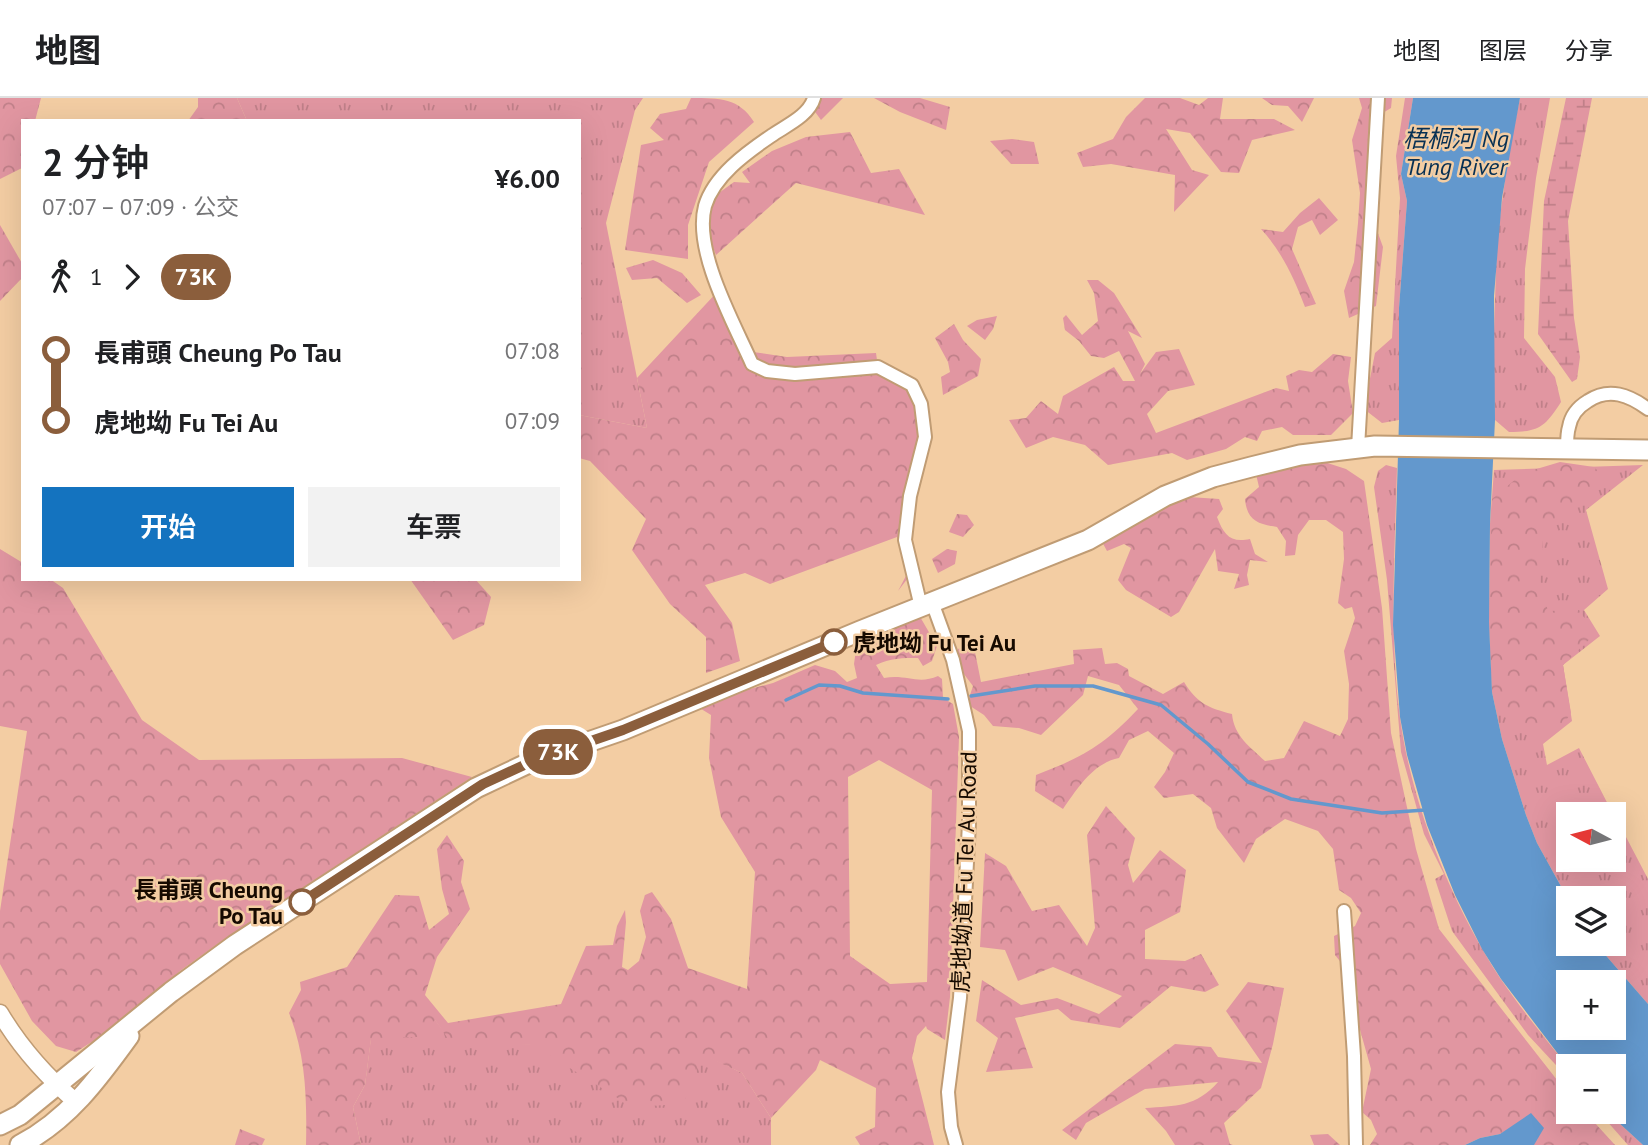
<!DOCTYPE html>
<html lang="zh">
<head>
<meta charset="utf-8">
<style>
  :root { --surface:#fff; --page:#f2f2f2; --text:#202124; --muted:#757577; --line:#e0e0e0; --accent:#1473bf }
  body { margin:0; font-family:"PT Sans","Noto Sans SC",sans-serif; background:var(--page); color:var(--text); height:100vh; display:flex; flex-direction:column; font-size:26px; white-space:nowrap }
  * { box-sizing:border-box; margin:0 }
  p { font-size:23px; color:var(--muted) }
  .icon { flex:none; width:38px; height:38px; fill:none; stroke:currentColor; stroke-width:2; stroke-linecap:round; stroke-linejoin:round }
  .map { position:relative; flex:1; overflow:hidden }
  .drawer { position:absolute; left:21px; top:21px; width:560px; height:462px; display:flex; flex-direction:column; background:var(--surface); border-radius:0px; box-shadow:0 7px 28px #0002 }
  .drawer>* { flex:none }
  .badge { padding:0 14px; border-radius:23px; font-size:24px; line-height:46px }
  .needle { width:46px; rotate:277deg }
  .fabs { position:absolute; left:1556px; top:704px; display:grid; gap:14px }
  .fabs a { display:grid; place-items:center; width:70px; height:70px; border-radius:0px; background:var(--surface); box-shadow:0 7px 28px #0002; font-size:35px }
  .map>.badge { position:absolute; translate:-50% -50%; box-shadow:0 0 0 4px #fff }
  .legs { display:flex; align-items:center; gap:10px; height:77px; padding:0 21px; font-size:23px }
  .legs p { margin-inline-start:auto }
  .head { display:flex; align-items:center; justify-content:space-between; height:119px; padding:0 21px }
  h1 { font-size:38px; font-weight:600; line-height:52px }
  .primary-button { display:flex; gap:14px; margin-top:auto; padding:14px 21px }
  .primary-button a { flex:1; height:80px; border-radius:0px; background:var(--accent); color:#fff; font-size:28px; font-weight:600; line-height:80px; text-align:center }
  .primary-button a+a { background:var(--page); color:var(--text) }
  ul { padding:0 21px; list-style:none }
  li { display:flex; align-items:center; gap:24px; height:70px; font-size:26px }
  li i { display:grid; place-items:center; width:10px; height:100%; margin:0 9px; background:currentColor }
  li i::after { content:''; width:18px; height:18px; margin:-9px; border:5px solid; border-radius:50%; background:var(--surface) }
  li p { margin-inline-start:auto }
  li:first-child i { background:linear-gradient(#0000 50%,currentColor 0) }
  li:last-child i { background:linear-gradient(currentColor 50%,#0000 0) }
  header { display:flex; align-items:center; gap:42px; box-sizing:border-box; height:98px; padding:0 35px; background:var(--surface); border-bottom:2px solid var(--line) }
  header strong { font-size:33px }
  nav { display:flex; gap:38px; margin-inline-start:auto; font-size:24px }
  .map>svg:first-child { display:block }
  .grass { fill:url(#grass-tufts) }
  .forest { fill:url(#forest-crowns); fill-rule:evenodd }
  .wetland { fill:url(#wetland-marsh) }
  .water { fill:#6398cd; fill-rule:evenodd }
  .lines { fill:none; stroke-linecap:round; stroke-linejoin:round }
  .stream { stroke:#6398cd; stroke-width:3.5 }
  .minor-casing { stroke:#c09c74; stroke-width:16 }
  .tertiary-casing { stroke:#c09c74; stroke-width:19 }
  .primary-casing { stroke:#c09c74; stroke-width:23 }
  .minor { stroke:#fff; stroke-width:12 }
  .tertiary { stroke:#fff; stroke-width:16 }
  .primary { stroke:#fff; stroke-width:19 }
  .line-1-casing { stroke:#fff; stroke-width:16 }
  .line-1 { stroke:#8b5e3c; stroke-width:10 }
  .stop-1-dot { fill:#fff; stroke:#8b5e3c; stroke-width:3.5 }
  .labels { text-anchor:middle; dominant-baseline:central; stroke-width:5; stroke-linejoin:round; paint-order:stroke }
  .stop-label { font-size:23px; font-weight:bold; fill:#160a00; stroke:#f3cda3; text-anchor:start }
  .street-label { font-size:23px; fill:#160a00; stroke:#f3cda3 }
  .water-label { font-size:24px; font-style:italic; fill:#073053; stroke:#f3cda3 }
</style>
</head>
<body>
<header>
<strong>地图</strong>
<nav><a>地图</a><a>图层</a><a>分享</a></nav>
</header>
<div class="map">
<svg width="1648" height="1047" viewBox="0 0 1648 1047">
  <defs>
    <pattern id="grass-tufts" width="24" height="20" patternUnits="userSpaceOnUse" patternTransform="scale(1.75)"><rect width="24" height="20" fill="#e196a1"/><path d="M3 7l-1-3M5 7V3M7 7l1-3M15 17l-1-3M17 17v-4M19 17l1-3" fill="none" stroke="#c08089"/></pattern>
    <pattern id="forest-crowns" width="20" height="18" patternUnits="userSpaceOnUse" patternTransform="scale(1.75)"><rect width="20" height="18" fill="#e196a1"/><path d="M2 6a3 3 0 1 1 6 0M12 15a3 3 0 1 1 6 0" fill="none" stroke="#c08089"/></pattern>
    <pattern id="wetland-marsh" width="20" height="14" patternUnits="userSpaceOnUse" patternTransform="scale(1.75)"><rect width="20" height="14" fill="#e196a1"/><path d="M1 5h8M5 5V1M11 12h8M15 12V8" fill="none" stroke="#c08089"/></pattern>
  </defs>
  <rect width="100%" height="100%" fill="#f3cda3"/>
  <g class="grass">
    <path d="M237,0h406l-8,12 -29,113 41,205 -68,-13v-294h-332z"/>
    <path d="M1405,0h8l-12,76 6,27 -8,107v112l-17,3 -18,-14 11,-56 17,-15 8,-140 -4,-42z"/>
    <path d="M1520,0h30l-14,80 -11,91 -1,69 31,39 6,25c-16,25 -22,30 -52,30l-14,-12 -2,-58 4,-123 12,-88z"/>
    <path d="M1386,367l11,3c-2,83 -8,167 3,250 12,88 52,186 100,260 21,31 45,60 68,89v11l-40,-43 -76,-104 -17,-52 9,-5 -20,-40 -23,-82 -14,-172 -13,-93 4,-16z"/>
    <path d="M1643,367l-57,45 22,79 -24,21 16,26 -37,29 9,56 -29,23 4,21 32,-17 34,66h-45v45h46v-45l34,65v125l-53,-61h19v-45l-46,1 -31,-56 -11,-28 -24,-76 -10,-47 -3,-70 1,-98 4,-54z"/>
    <path d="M433,919l17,23 253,14 39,19 29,45v27h-410l-8,-38 12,-22 6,-47z"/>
    <path d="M1598,1013h8l37,34h-15z"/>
  </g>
  <g class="forest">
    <path d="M0,0h41l-6,23h-12l-1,47 -22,11z"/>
    <path d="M198,0h39l10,23h-59l10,-14z"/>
    <path d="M691,0c29,0 48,0 63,24l-45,40 -21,63v34l-63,-9 16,-105 23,-5 -14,-12 10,-14 26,-5z"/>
    <path d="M805,0h38l-22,22z"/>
    <path d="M874,0h46l30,9 -4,23 -46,-18z"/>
    <path d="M1145,0h35l19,7 9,-7h15l-3,21h54l21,11 -43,10 -13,33 -18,-1 -31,-39 -24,-4 26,41 17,5 -35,37 1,-37 -64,-11 -28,3 -6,-14 36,-14 13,-22z"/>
    <path d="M1262,0h52l-12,24 -14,-16 -16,-1z"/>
    <path d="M1359,0h33l-1,10 -10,6 -6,111 8,22 -7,59 -27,12 -5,-27 10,-29 4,-39 2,-30 -8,-53 10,-32z"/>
    <path d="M850,34l21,41 28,-4 26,46 -129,-32 -80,72 -18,-47 36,-26 16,1 -8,-11 30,-21 34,-14z"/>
    <path d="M1012,41l22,3 5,22h-28l-21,-23z"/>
    <path d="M1319,100l19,22 -18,15 -8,-15 -14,7 -6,22 24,55 -11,3c-11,-29 -23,-55 -44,-78l22,3 17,-19z"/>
    <path d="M0,127l23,40v12l-23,24z"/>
    <path d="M653,162l29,13 19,22 -14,8 -30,-25 -25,2 -6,-12z"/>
    <path d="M1087,182h11l16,13 28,45 -14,-7 17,33 -5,10 16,-22 23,-3 16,36 -27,6 -21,23 9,19 120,-45 13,3 -3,-15 13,-6 13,2 21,-18 18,3 -3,24 5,32 -22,22h-38l-11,-8 -20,4 -5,10 -12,-4 -19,12 -39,11 -15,-7 -64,12 -23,-20 -32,-8 -27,11 -17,-28 17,-2 15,-17 17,13 5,-18 51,-29 9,14h12l-16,-30 -15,7 -13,-2 -12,-15 -14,-11 -2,-12 3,-3 16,20 16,-14 -4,-28z"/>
    <path d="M719,192l34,62 34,5 89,-4 2,14 37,23 10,43 -22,108 8,33 -13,17 9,-17 -10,-37 -127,47 -25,-11 -40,12 27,38 8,38 -34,12v-36l-36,-33 -38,-54 14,-31 -56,-58 -11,-3v-43l68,13 -10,-50z"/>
    <path d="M997,218l-4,13 -8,11 -18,-14 10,-6z"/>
    <path d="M954,226l9,16 18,19 -3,17 -35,19 -2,-18 9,-5 -2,-10 -13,-24z"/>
    <path d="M1315,361l31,10 18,12 18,127 9,125 25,116 23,80 129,165v17h16l31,34h-84l-14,-20 -17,9 -20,4 -15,7h-95l7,-11 -6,-14 -9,-8 9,-43 -14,-50 1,-24 -3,-15 -20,-25 -1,-19 21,-10 6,-13 -10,-15 -12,-8 -6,-41 -15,-18 -33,-12 -29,20 -12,24 -27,-35 -6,-20 -18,-14 -29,4 -10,-11 11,-15 9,-19 -26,-22 -19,9 -10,18c-26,5 -42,31 -56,51l-28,-18 1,-16c47,-18 67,-29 102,-66l-19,-24 -31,-9 -5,19 -42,40 -22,-7 -26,-2 -9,-11 -17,-11 6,-18 -16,-21 1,-16 15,-7 8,40 93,-18 -1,-14 29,-2 3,16 12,-1 11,6 1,7 34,18 21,-12c13,21 24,26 48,32 2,22 18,33 33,47l19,-3 20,-37 36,15 8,-17 1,-35 -5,-33 11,-33 -3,-11 -7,2 -7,-6 6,-44 -1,-27 -17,-12h-17l-11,15 -3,20 -10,1 1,-15 -9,-14c-19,-3 -30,-6 -32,-28l14,-12 -4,-17z"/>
    <path d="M1560,364l34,5 11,11 -23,26 -20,7 -19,28 -3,43 8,29 31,-1 16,24 -32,31 8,48 -8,12 -26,11 -45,-44 -3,-70 3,-123 31,-26z"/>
    <path d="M1189,399l30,2 4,10 -6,8c7,18 13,26 33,22l5,15 13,8 -18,-2 -3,15 2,10 -15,4 5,-15 -21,-3 -3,-22 -36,63 -8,5 -45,-27 -8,-10 13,-32 -7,-4 -17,7 -7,-13h11l16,-12z"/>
    <path d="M957,416l10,1 7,10 -11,12 -14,-5z"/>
    <path d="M0,451l23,14v16h27l13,9 79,132 57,40 203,-2 70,19 -249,163 -43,31 -48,45 -56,36 -20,-6 -24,-25 -32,-57v-53l27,-180 -27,-5z"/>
    <path d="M947,451l10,2 -2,13 -17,9 -6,-14z"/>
    <path d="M410,481h65l16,18 -7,28 -31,15z"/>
    <path d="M919,517l18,31 -5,15 -9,5 -5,-8c-15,0 -28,0 -42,7l8,13c23,-4 34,7 54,-2l4,3 1,19 10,6 6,33 -9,260 -5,43 -18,-11 -1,-3 -9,10 -5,22 22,87h-74l-5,-8 20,-10 1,-39 -56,-28 -4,10 -45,48 -29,-45 -39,-18 -20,49 -51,3 -99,-62 -82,-2 -16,-23 -18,17 -46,2 -6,46 -12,22 8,38h-55c1,-45 0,-90 -17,-132l12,-23 -1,-8 47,-15 48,-72 24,1 10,34 20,-16 -7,-25 -5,-40 10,-14 17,26 -3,21 9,27 -33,48 -12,38 23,28 113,-19 25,-58 27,-1 4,-19 8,-16 1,12 -4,45 6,3 11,-9 7,-24 -6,-26 5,-16 7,-3 19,27 17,49 59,21 8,-117 -34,-55 -12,-59 2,-43 -13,-8 33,-13 42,-11 42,-18 20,6 12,11 10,-4 -3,-14 3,-22zM879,662l53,30 -5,192 -37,2 -40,-28 -2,-179z"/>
    <path d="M1561,702l14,14h-7v16l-11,-6z"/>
    <path d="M1106,708l29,32 -7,27 5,18 27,-33 26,20 -6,42 -35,18v29l40,2 16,-7 18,31 -14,7 -34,-6 -51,42 -49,-8 -13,-11 -43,9 18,50 -47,4 12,-34 -22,-17 6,-41 39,25 36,-7 42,16 23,-18 -69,-29 -35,14 -13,-31 -25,-3 5,-94 21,13 26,45 27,-6 28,41 8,-18 -8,-93z"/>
    <path d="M1605,783l6,11 -6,6h-23l4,-16z"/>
    <path d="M1248,884l36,6 -11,56 -12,44 -37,35 6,21 3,1h-58l-9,-14 -21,-23c31,-2 51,-1 73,-26l-73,7 -59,34 -10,17 -14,-10 113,-86 36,3 7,10 44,6 -36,-52z"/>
    <path d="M240,1031l25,10 -3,6h-27z"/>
    <path d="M1328,1036l12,11h-26l-4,-10z"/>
  </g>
  <path class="wetland" d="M1566,0h26l-24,123 6,97 6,39 -3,22 -5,3 -34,-48 6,-133z"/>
  <g class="water">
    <path d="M1413,0h107l-18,100 -8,98 1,124 -5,104 -1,98 3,70 10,47 24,76 11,28 31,56v44h27l53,61v141h-5l-37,-34h8v-45l-46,1 -67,-88 -19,-30 -27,-54 -28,-70 -20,-70 -7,-38 -7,-92 6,-205v-112l8,-107 -6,-27zM1568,884h46v45h-46z"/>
    <path d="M1531,1015l13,15 -10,17h-69l15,-7 20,-4z"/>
  </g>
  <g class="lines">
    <g class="stream">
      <path d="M971,598l64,-10h58l68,19 47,39 40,38 43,17 91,14 43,-3"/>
      <path d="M786,602l33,-15 21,1 23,7 85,6"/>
    </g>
    <g class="minor-casing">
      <g id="minor">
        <path d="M814,0c-5,18 -29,28 -43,38 -25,17 -57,40 -66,70 -12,45 29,117 47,158l15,7 28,3 83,-7 34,18 9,19 4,33 -15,59 -5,44 16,67"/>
        <path d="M1358,350l20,-350"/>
        <path d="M1567,351c0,-8 0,-16 2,-22 2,-12 9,-20 19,-26 21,-14 41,-6 60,8"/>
        <path d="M932,504l21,58 16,71v92l-9,175 -12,94 3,35 5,18"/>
        <path d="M1344,813l10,145 2,89"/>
      </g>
    </g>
    <g class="tertiary-casing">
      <path id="tertiary" d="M0,915c20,34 46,63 76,89"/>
    </g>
    <g class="primary-casing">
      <g id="primary">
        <path d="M0,1027l20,-10 151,-123 64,-47 241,-157 57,-27 90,-31 237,-99 228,-91 77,-44 48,-19 38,-10 49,-12 75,-9 273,4"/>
        <path d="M20,1047c48,-25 78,-66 109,-109"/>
      </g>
    </g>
    <use href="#minor" class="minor"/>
    <use href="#tertiary" class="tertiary"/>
    <use href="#primary" class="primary"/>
  </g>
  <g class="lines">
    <g class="line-1-casing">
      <path id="line-1" d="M302,804l181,-118 50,-23 90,-31 211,-88"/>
    </g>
    <use href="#line-1" class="line-1"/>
  </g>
  <g class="stop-1-dot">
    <circle cx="834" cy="544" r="12"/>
    <circle cx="302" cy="804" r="12"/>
  </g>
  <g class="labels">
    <g class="stop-label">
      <text x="853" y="544">虎地坳 Fu Tei Au</text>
      <text x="283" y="791" text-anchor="end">長甫頭 Cheung<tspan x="283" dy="26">Po Tau</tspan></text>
    </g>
    <g class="street-label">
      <text transform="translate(964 774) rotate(-88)">虎地坳道 Fu Tei Au Road</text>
    </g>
    <g class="water-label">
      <text x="1456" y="40">梧桐河 Ng<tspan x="1456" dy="28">Tung River</tspan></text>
    </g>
  </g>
</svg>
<div class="fabs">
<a><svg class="needle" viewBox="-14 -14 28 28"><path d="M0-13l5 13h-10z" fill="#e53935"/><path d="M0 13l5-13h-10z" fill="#757577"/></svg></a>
<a><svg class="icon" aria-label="layers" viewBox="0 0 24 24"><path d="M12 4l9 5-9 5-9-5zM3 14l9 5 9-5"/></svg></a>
<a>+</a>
<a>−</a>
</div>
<b class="badge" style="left:558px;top:654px;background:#8b5e3c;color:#fff">73K</b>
<section class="drawer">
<div class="head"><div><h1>2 分钟</h1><p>07:07 – 07:09 · 公交</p></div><b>¥6.00</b></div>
<div class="legs"><svg class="icon" aria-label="walk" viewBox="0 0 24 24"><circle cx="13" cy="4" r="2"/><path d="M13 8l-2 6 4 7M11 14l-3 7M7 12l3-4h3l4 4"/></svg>1<svg class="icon" aria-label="forward" viewBox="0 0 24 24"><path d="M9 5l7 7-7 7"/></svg><b class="badge" style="background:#8b5e3c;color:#fff">73K</b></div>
<ul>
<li><i style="color:#8b5e3c"></i><b>長甫頭 Cheung Po Tau</b><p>07:08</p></li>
<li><i style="color:#8b5e3c"></i><b>虎地坳 Fu Tei Au</b><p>07:09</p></li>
</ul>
<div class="primary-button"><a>开始</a><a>车票</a></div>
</section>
</div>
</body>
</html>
